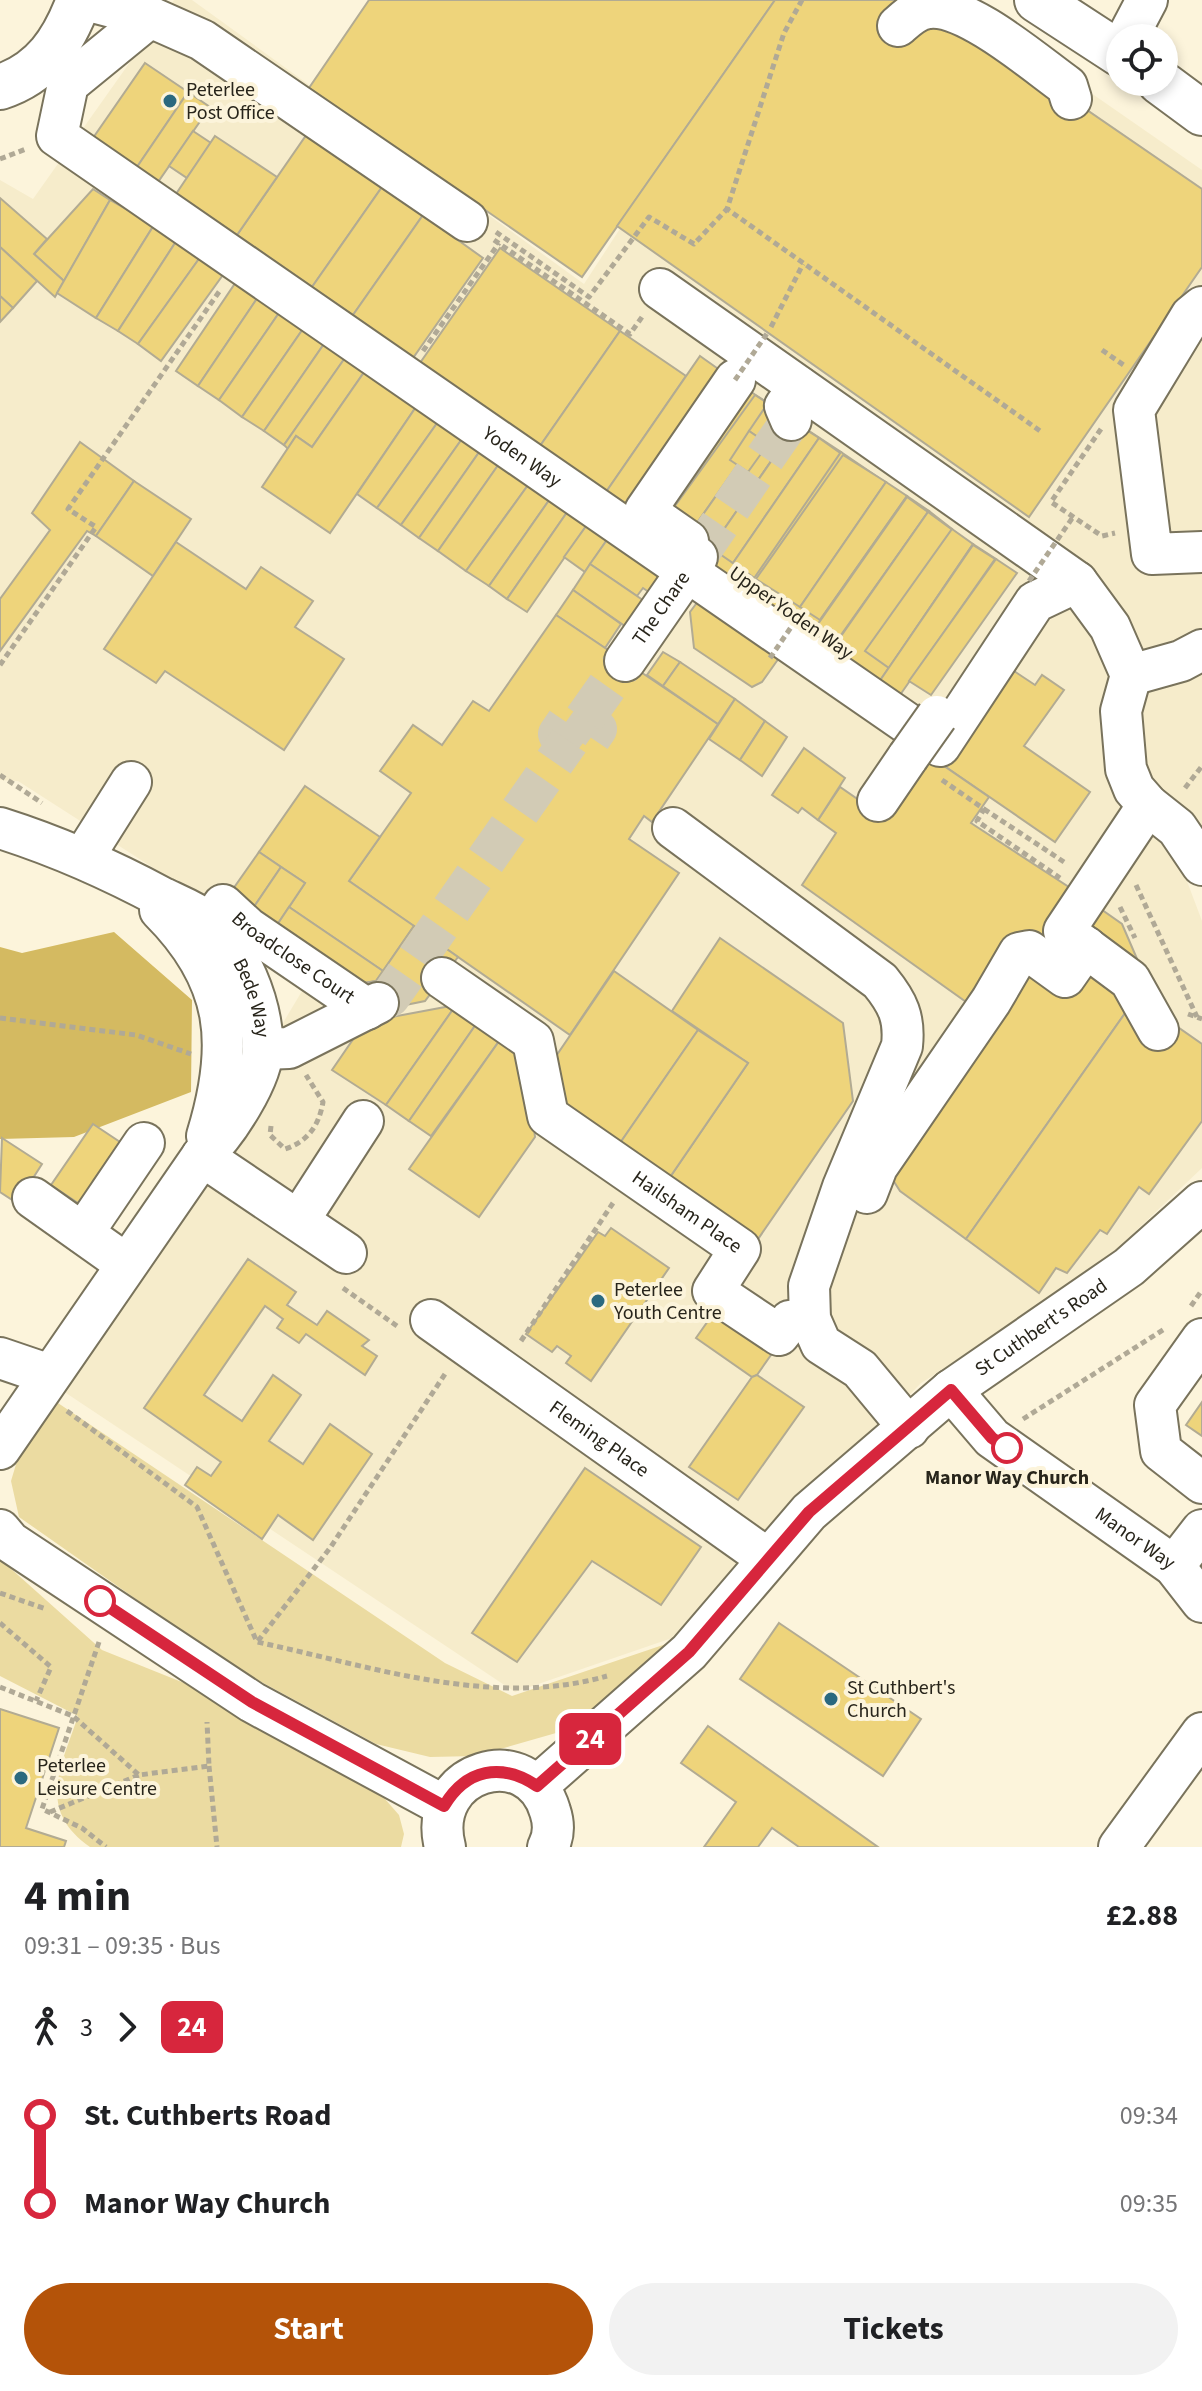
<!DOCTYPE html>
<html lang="en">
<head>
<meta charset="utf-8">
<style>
  :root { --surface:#fff; --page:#f2f2f2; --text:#202124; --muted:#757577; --accent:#b45309 }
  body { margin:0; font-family:"Source Sans 3",sans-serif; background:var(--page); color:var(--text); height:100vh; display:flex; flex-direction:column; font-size:30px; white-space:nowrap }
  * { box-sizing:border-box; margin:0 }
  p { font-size:26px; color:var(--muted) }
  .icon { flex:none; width:44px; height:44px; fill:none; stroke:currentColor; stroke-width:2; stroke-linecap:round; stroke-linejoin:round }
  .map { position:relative; height:1847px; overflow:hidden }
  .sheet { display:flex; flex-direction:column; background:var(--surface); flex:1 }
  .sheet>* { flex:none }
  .badge { padding:0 16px; border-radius:12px; font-size:28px; line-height:52px }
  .buttons { position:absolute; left:1106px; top:24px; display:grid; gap:16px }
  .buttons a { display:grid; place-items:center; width:72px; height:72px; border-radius:50%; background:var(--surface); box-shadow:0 4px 12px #0003; font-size:40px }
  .map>.badge { position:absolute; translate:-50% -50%; box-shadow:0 0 0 4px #fff }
  .legs { display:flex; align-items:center; gap:12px; height:88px; padding:0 24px; font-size:26px }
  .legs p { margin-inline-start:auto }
  .overview { display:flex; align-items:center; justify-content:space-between; height:136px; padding:0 24px }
  h1 { font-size:44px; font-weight:700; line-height:60px }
  .action { display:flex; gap:16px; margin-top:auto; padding:16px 24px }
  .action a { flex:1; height:92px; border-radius:48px; background:var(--accent); color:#fff; font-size:32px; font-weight:700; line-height:92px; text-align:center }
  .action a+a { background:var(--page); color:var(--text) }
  ul { padding:0 24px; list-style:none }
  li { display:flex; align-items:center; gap:28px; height:88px; font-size:30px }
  li i { display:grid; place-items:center; width:12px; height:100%; margin:0 10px; background:currentColor }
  li i::after { content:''; width:20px; height:20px; margin:-10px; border:6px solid; border-radius:50%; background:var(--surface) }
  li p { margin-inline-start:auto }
  li:first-child i { background:linear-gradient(#0000 50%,currentColor 0) }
  li:last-child i { background:linear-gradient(currentColor 50%,#0000 0) }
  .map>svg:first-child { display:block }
  .built { fill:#f6eccb }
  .green { fill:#ebdba1 }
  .forest { fill:#d4ba61 }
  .building { fill:#eed47b; stroke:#b2ab93; stroke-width:2 }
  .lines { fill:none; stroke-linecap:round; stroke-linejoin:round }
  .minor-tunnel { stroke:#d2cbb5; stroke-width:40; stroke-dasharray:40 20; stroke-linecap:butt }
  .minor-casing { stroke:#79735c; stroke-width:44 }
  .major-casing { stroke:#79735c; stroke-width:48 }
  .path { stroke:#b0a996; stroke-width:5; stroke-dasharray:6 4; stroke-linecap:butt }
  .minor { stroke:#fff; stroke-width:40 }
  .major { stroke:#fff; stroke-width:44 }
  .minor-bridge-casing { stroke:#79735c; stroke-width:44; stroke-linecap:butt }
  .path-bridge { stroke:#b0a996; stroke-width:5; stroke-dasharray:6 4; stroke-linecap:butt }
  .minor-bridge { stroke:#fff; stroke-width:40 }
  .line-1-casing { stroke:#fff; stroke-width:18 }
  .line-1 { stroke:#d7263d; stroke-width:12 }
  .poi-dot { fill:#2b697f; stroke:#fcf4db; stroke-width:3 }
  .stop-1-dot { fill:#fff; stroke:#d7263d; stroke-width:4 }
  .labels { text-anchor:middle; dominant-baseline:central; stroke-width:8; stroke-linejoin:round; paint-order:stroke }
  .poi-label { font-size:20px; fill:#28251b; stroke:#fcf4db; text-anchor:start }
  .street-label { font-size:20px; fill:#28251b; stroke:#fcf4db }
  .stop-label { font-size:20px; font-weight:bold; fill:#28251b; stroke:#fcf4db }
</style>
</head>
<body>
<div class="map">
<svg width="1202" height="1847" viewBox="0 0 1202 1847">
  <rect width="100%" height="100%" fill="#fcf4db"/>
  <path class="built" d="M174,0h18l392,284 185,-284h188l245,170v659l-23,31 23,61v247l-121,115 -160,100 -246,254 -160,55 -452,-301 251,-420 -296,-190 -18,-1v-600l33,19z"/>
  <g class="green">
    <path d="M52,1399l393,264 67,33 154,-52 -52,51 -51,36 -87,25 -46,1 -54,-13 -146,-79 -211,-148 -8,-36 9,-30z"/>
    <path d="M0,1559l102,91 112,45 164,96 21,24 5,19 -3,13h-311c-54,-38 -29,-80 -12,-131l-78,-40z"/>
  </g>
  <path class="forest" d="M114,932l78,68 -1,92 -117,45 -74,2v-192l22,6z"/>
  <g class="building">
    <path d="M369,0h406l-193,277 -273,-189z"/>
    <path d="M775,0h152l275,189v78l-173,250 -412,-291z"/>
    <path d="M145,63l43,29 -51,75 -44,-29z"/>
    <path d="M188,92l22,15 -52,75 -21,-15z"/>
    <path d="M193,131l18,12 -24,35 -18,-12z"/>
    <path d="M307,134l75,53 -70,100 -75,-52z"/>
    <path d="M215,136l62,41 -40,58 -61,-41z"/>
    <path d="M382,187l41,28 -70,100 -41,-28z"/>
    <path d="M93,189l17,11 -46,81 -30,-27z"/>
    <path d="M0,198l47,41 -13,15 30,27 -9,16 -55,-50z"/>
    <path d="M110,200l44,25 -58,93 -39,-25z"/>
    <path d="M423,215l60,43 -70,100 -60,-43z"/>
    <path d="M154,225l23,15 -59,91 -22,-13z"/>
    <path d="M177,240l24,16 -63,88 -20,-13z"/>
    <path d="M0,247l37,34 -24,27 -13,-12z"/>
    <path d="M500,248l120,83 -80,115 -120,-83z"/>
    <path d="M201,256l24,16 -64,89 -23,-17z"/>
    <path d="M238,279l22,15 -62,92 -22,-15z"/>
    <path d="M260,294l21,16 -62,90 -21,-14z"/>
    <path d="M0,296l13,12 -13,14z"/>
    <path d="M281,310l24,16 -63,91 -23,-17z"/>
    <path d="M305,326l21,15 -62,90 -22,-14z"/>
    <path d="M620,331l66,45 -80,116 -66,-46z"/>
    <path d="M326,341l21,14 -63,90 -20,-14z"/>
    <path d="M347,355l20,13 -55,79 -16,-11 -8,13 -4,-4z"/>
    <path d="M700,356l45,32 -92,138 -47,-34z"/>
    <path d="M367,368l51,36 -88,129 -68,-46 34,-51 16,11z"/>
    <path d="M745,388l23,15 -38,57 18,12 -54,81 -41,-27z"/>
    <path d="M755,395l22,14 -87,124 -23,-16z"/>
    <path d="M768,403l19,13 -19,28 -19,-13z"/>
    <path d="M418,404l22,15 -63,89 -20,-14z"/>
    <path d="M777,409l20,15 -86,124 -21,-15z"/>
    <path d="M440,419l24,17 -63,89 -24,-17z"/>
    <path d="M797,423l44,29 -95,138 -43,-29z"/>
    <path d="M797,424l22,14 -86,125 -22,-15z"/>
    <path d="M749,431l19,13 -20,28 -18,-12z"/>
    <path d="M464,436l18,12 -63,90 -18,-13z"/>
    <path d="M819,438l24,17 -87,124 -23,-16z"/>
    <path d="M80,442l54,39 -38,55 -9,-5 -87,120v-52l50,-69 -18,-17z"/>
    <path d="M482,448l19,13 -63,90 -19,-13z"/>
    <path d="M841,452l66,45 -96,137 -65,-44z"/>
    <path d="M843,455l43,27 -86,125 -44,-28z"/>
    <path d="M501,461l30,20 -65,90 -28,-20z"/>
    <path d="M134,481l57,38 -38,57 -57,-40z"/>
    <path d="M531,481l21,15 -63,90 -23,-15z"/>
    <path d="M886,482l21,14 -87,124 -20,-13z"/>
    <path d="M552,496l18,12 -63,91 -18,-13z"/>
    <path d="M907,496l22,15 -88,124 -21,-15z"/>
    <path d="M907,497l21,15 -96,137 -21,-15z"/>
    <path d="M570,508l19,14 -62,90 -20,-13z"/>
    <path d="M929,511l23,18 -87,122 -24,-16z"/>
    <path d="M928,512l45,33 -94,137 -47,-33z"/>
    <path d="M589,522l20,15 -24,35 -21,-15z"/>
    <path d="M952,529l21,15 -84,124 -24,-17z"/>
    <path d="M609,537l60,42 -13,18 -13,-9 -6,8 -47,-32z"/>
    <path d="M176,542l70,47 15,-22 52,34 -18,26 49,32 -60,91 -119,-79 -9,12 -52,-34z"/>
    <path d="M973,544l23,15 -87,122 -20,-13z"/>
    <path d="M973,545l22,14 -95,136 -21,-13z"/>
    <path d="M996,559l21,14 -86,122 -22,-14z"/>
    <path d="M590,564l60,41 -18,26 -59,-41z"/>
    <path d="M573,590l48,34 -16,24 -49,-33z"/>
    <path d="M705,592l74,66 -17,24 -10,5 -58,-39 -4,-36z"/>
    <path d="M556,615l162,109 -66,98 -8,-6 -15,23 50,34 -109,162 -221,-154 62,-88 -31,-22 33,-46 29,20 31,-44 16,10z"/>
    <path d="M663,652l17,10 -17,24 -16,-11z"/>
    <path d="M680,662l55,37 -17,25 -55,-38z"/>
    <path d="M1014,671l21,14 7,-10 22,15 -40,56 66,46 -35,50 -115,-79z"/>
    <path d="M735,699l30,22 -25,39 -31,-21z"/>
    <path d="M765,721l22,16 -25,39 -22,-16z"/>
    <path d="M902,737l87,60 -18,26 107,70 -88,126 -188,-134 34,-52 -18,-13 22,-33 19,13z"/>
    <path d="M804,748l41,30 -27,42 -16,-12 -4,5 -26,-18z"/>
    <path d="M305,786l75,51 -31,44 65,45 -31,45 -94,-64 16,-24 -46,-31z"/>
    <path d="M259,852l22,15 -32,47 -23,-15z"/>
    <path d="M281,867l24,16 -32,48 -24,-17z"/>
    <path d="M1078,893l44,31 25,58 -181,257 -66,-48 -9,-14z"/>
    <path d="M289,907l94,64 -7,10 -24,4 -79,-54z"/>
    <path d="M414,926l44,31 -33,44 -39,8 -34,-24 24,-4z"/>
    <path d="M720,938l123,85 10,78 -97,141 -88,-62 80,-117 -76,-52z"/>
    <path d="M614,971l84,59 -80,116 -59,-42 -9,-39z"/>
    <path d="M1147,982l15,34 40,28v77l-53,73 -10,-7 -32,47 -7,-4 -33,43 -11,-5 -17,25 -73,-54z"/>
    <path d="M456,1005l-70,100 -54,-35 33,-48z"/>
    <path d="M456,1005l23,15 -70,101 -23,-16z"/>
    <path d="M479,1020l23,17 -71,99 -22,-15z"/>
    <path d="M698,1030l50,33 -80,117 -50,-34z"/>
    <path d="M502,1037l23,16 10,84 -56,80 -70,-48z"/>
    <path d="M93,1124l27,18 -27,39 7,4 -16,22 -33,-22z"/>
    <path d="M2,1138l40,26 -25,39 -17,-11z"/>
    <path d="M611,1228l58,40 -78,113 -25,-18 5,-7 -14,-10 -5,6 -26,-18 72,-102 7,4z"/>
    <path d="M248,1259l48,33 -9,13 30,20 10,-14 42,29 -7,6 15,10 -12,19 -59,-41 -7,9 -22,-15 6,-9 -18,-13 -61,89 38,26 31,-46 28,20 -32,46 34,23 27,-40 42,30 -59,86 -35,-25 -16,24 -77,-54 12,-18 14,9 10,-14 -77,-54z"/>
    <path d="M720,1304l58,41 -21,30 -5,2 -56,-39z"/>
    <path d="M757,1375l47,32 -66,93 -49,-33 63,-90z"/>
    <path d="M1202,1402v34l-16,-11z"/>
    <path d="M585,1468l116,79 -40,58 -69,-44 -75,101 -45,-29z"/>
    <path d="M779,1623l142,96 -38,57 -143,-97z"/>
    <path d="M0,1709l59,19 -33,100 40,13 -2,6h-64z"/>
    <path d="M708,1726l170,121h-79l-27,-19 -14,19h-54l32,-45 -55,-39z"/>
  </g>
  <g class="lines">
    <g class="minor-tunnel">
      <path d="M697,557l94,-137"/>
      <path d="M573,712l24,17 -15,22 -24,-17z"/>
      <path d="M584,719l41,-58"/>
      <path d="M378,1003l12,-6 179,-256"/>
    </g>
    <g class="minor-casing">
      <g id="minor">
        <path d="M85,0l65,17 52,23 265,181"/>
        <path id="s1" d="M150,17l-82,67 -11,52 883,610 95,-144 42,-20"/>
        <path d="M898,26c9,-8 18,-17 31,-18 38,-4 107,56 138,78l4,13"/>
        <path d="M1127,38l20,-38"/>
        <path d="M660,289l417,293 33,45 21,48 -10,36 5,58 8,20 14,16 29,23 25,37"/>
        <path d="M1202,307l-11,9 -57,94 18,144 50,-2"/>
        <path d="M791,420l-6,-14 14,-19"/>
        <path d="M688,541l-43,-30 90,-131"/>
        <path id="s2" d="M625,661l72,-104"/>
        <path d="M1131,675l50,-14 21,-11"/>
        <path d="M878,801l30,-44"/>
        <path d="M1148,805l-84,126 66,49 28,50"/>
        <path id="s3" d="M0,828c57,18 111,42 163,70 14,7 31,13 43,23 35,29 55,80 57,125 1,31 -38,90 -61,110l-202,293"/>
        <path d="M673,828l207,153c18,22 25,37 22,65l-59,141 -34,99 1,33 11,25 39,25 49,59"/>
        <path d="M83,858l48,-76"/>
        <path id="s4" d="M223,905l25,23 119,81"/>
        <path d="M160,910c70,70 75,135 47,226"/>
        <path id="s5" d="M442,978l91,63 15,75 192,133 -27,42 66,44 11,-14 20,-2"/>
        <path d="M264,1049l25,-1 89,-45"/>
        <path d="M202,1156l144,97"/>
        <path d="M867,1193l10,-26 114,-166 28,-48 10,-2 36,26 21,-30"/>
        <path d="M33,1198l93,66"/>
        <path d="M299,1220l64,-99"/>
        <path d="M83,1233l61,-90"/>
        <path id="s6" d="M431,1320l337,239"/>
        <path d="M1202,1339l-47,66 6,46 41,32"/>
        <path d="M0,1358l50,17"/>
        <path id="s7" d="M951,1390l41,48 182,128 28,36"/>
        <path d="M0,1530l10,12 242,160 192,104"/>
        <path d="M1174,1566l28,-36"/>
        <path id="s8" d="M537,1786l152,-134 120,-140 142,-122 178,-123 73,-65"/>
        <path d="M445,1847c-20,-77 84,-107 105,-36 4,12 4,25 -2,36"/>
        <path d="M1119,1847l83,-114"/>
      </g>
    </g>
    <g class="major-casing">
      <g id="major">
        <path d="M1037,0l83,54"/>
        <path d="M1160,82l42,31"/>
        <path d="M0,87c43,-14 64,-46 79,-87"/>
      </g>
    </g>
    <g class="path">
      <path d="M802,0l-18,33 -57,176 316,224"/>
      <path d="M0,159l26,-10"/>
      <path d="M496,232l93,65 60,-80 45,27 33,-35"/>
      <path d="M494,240l136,94 12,-17"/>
      <path d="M771,327l32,-63"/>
      <path d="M1102,350l23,16"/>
      <path d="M423,351l76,-108"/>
      <path d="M1101,429l-50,73 51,34 13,-3"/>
      <path d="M0,665l96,-138 -28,-18 153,-220"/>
      <path d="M0,775l42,28"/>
      <path d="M942,780l42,29 -7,12 83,57"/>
      <path d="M1185,788l17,-22"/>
      <path d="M984,809l83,55"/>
      <path d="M1136,885l61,132"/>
      <path d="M1120,907l15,31"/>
      <path d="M1188,1014l14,5"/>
      <path d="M0,1018l136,17 55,19"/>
      <path d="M271,1126l-1,9 15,14c22,-7 34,-23 38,-47l-17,-27"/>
      <path d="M343,1288l54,38"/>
      <path d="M1191,1306l11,-16"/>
      <path d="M521,1341l92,-138"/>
      <path d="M67,1411l130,96 60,135c114,24 235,67 350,34"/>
      <path d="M1023,1419l143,-91"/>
      <path d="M0,1593l46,16"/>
      <path d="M0,1623l51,44 -15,34"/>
      <path d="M258,1641l72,-93 117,-177"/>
      <path d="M99,1642l-57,167 40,19 24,19"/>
      <path d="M0,1687l73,29 66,59 70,-9 -2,-44"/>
      <path d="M209,1766l8,81"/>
      <path d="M50,1812l89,-37"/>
    </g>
    <use href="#minor" class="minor"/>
    <use href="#major" class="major"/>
    <g class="minor-bridge-casing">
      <path id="minor-bridge" d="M908,757l29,-41"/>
    </g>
    <g class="path-bridge">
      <path d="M735,380l33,-48"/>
      <path d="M1029,581l44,-64"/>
      <path d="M770,658l28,-41"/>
    </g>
    <use href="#minor-bridge" class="minor-bridge"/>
  </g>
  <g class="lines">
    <g class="line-1-casing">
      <path id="line-1" d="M100,1601l152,101 192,104c22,-37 57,-44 93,-20l152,-134 120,-140 142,-122 41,48 15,10"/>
    </g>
    <use href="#line-1" class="line-1"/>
  </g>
  <g class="poi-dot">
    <circle cx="170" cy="101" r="8"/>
    <circle cx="598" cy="1301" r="8"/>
    <circle cx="831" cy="1699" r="8"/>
    <circle cx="21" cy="1778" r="8"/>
  </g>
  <g class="stop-1-dot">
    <circle cx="1007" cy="1448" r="14"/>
    <circle cx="100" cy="1601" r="14"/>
  </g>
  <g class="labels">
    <g class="poi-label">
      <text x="186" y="90">Peterlee<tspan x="186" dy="23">Post Office</tspan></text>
      <text x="614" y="1290">Peterlee<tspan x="614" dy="23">Youth Centre</tspan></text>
      <text x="847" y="1688">St Cuthbert's<tspan x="847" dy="23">Church</tspan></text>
      <text x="37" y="1766">Peterlee<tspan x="37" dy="23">Leisure Centre</tspan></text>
    </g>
    <g class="street-label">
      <text stroke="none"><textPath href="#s1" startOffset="724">Yoden Way</textPath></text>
      <text stroke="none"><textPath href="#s2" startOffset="64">The Chare</textPath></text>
      <text transform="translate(791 613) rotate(35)">Upper Yoden Way</text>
      <text stroke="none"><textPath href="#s4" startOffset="88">Broadclose Court</textPath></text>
      <text stroke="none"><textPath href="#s3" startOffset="318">Bede Way</textPath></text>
      <text stroke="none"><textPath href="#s5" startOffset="356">Hailsham Place</textPath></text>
      <text stroke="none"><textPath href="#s8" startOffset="684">St Cuthbert's Road</textPath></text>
      <text stroke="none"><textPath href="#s6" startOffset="206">Fleming Place</textPath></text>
      <text stroke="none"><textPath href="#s7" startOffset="238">Manor Way</textPath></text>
    </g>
    <g class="stop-label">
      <text x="1007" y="1478">Manor Way Church</text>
    </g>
  </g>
</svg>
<div class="buttons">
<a><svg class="icon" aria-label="locate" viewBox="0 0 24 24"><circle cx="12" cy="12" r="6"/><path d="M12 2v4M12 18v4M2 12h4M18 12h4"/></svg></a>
</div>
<b class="badge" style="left:590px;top:1739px;background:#d7263d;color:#fff">24</b>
</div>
<section class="sheet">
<div class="overview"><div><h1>4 min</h1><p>09:31 – 09:35 · Bus</p></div><b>£2.88</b></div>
<div class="legs"><svg class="icon" aria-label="walk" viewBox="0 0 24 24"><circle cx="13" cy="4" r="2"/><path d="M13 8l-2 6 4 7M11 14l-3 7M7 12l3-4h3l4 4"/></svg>3<svg class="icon" aria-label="forward" viewBox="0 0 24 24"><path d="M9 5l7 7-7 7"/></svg><b class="badge" style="background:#d7263d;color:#fff">24</b></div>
<ul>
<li><i style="color:#d7263d"></i><b>St. Cuthberts Road</b><p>09:34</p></li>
<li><i style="color:#d7263d"></i><b>Manor Way Church</b><p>09:35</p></li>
</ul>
<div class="action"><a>Start</a><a>Tickets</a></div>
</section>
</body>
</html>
